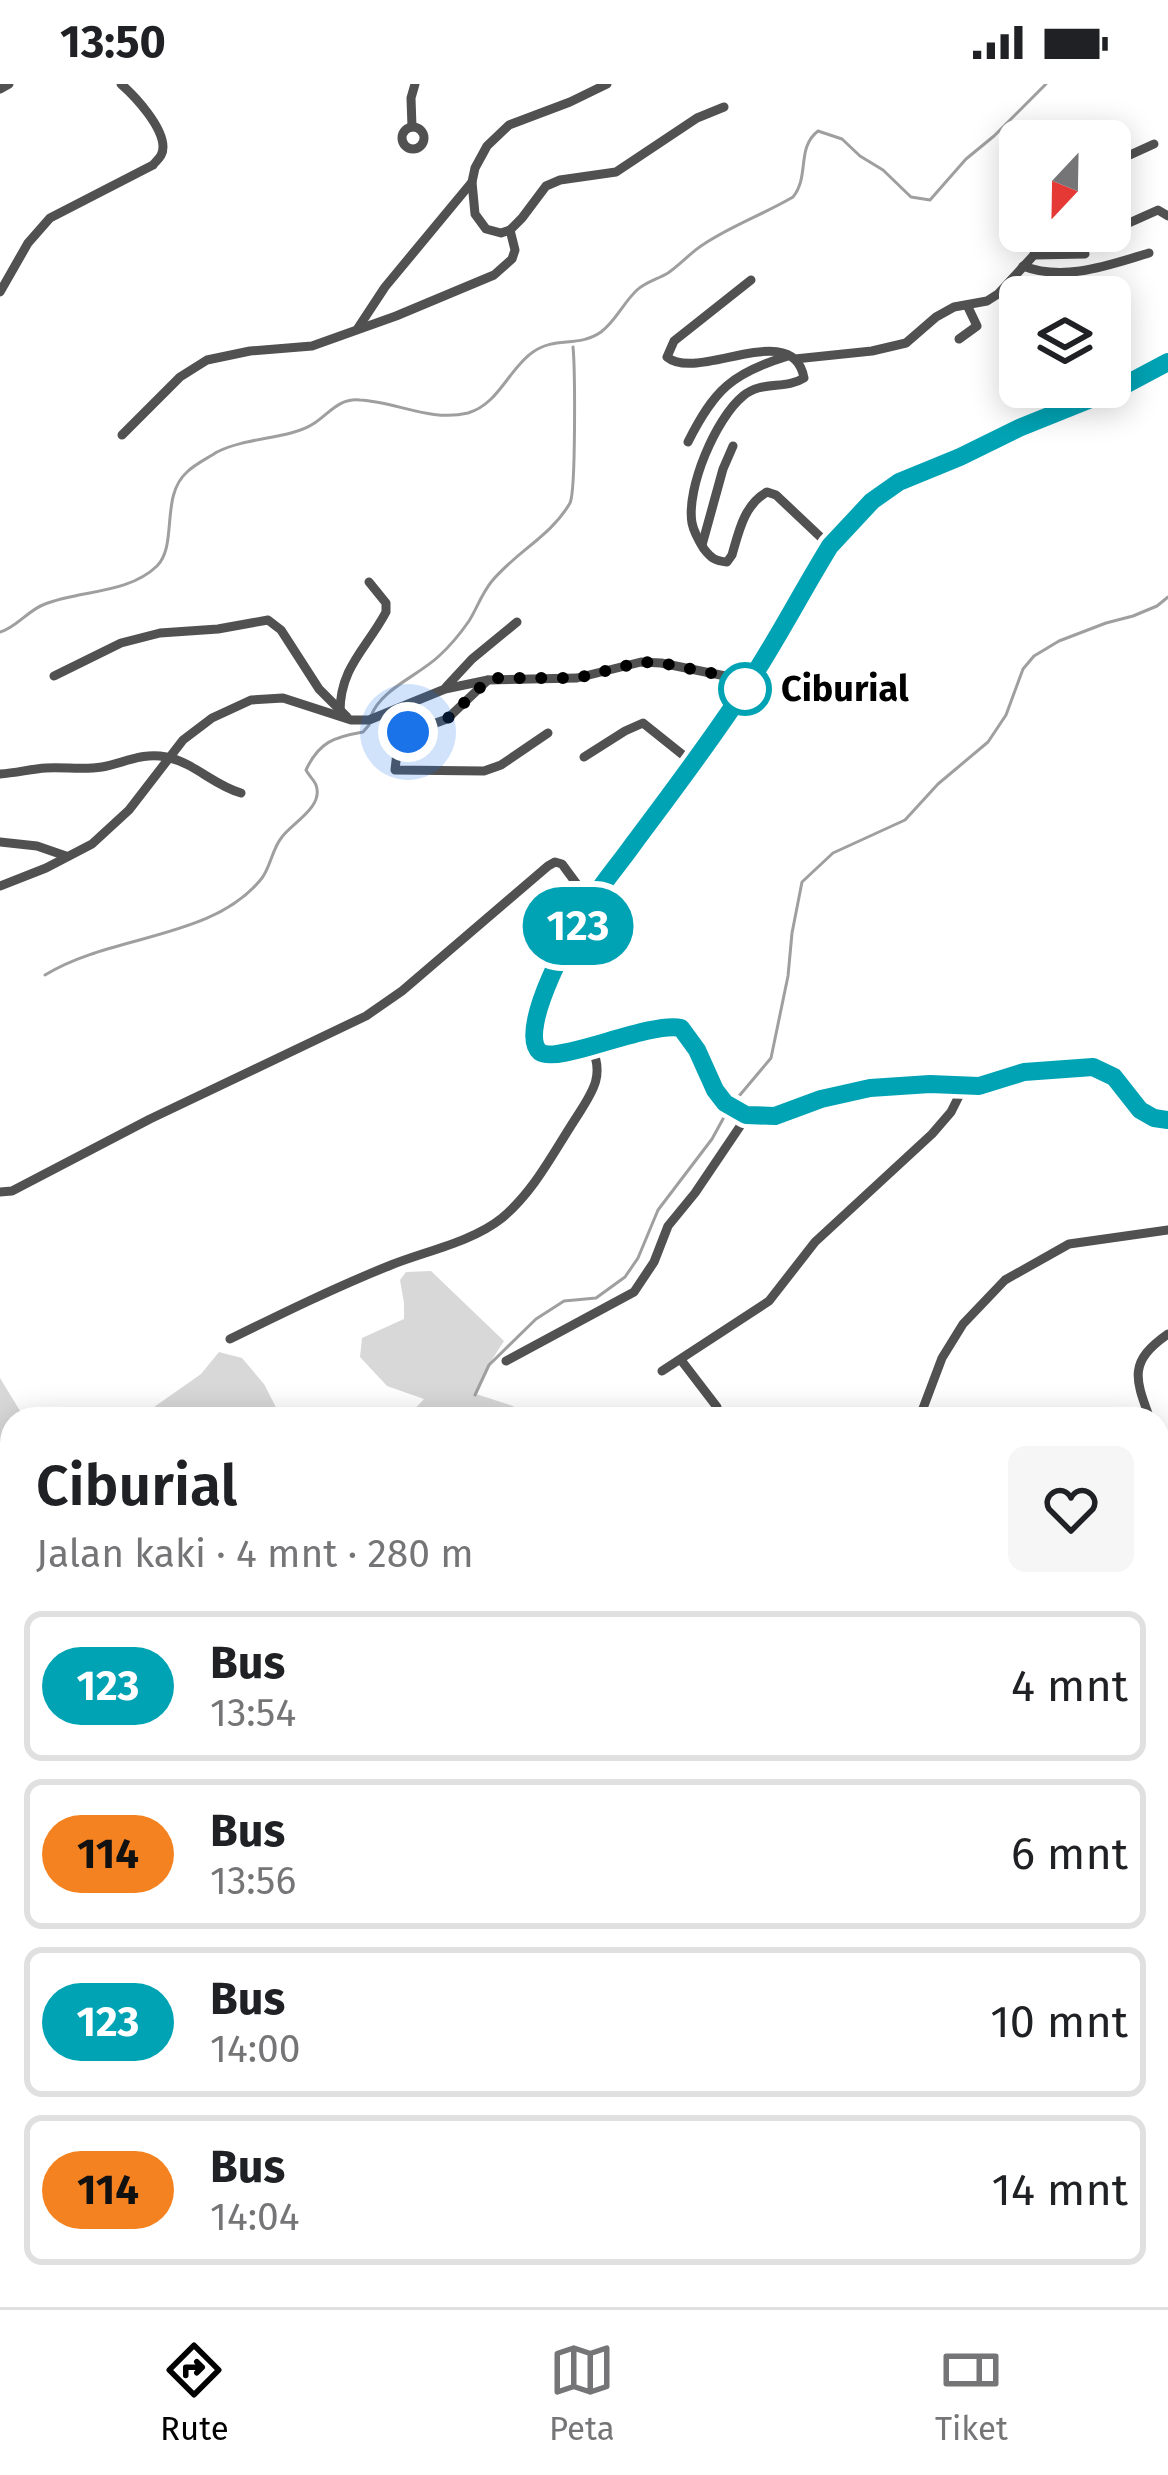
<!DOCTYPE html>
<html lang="id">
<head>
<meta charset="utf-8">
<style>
  :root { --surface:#fff; --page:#f6f6f6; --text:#202124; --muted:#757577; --line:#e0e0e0; --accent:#000 }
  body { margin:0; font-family:"Fira Sans",sans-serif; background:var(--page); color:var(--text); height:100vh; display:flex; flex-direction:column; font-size:45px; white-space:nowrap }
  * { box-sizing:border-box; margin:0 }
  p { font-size:39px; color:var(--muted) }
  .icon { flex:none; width:66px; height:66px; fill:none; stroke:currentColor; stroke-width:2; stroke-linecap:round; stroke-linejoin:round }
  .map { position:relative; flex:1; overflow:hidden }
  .side { position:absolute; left:0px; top:1323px; width:1170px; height:900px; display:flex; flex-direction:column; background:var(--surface); border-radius:36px 36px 0 0; box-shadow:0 6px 30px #0003 }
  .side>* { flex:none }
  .badge { padding:0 24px; border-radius:39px; font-size:42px; line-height:78px }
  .needle { width:78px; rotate:202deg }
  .tools { position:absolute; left:999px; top:36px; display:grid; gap:24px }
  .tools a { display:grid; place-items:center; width:132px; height:132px; border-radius:18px; background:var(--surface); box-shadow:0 6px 30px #0003; font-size:60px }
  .you { position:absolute; width:60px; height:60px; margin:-30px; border:9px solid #fff; border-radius:50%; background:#1a73e8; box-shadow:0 0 0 18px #1a73e833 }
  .map>.badge { position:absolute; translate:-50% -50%; box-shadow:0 0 0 6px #fff }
  .round { display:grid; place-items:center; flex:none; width:126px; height:126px; border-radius:18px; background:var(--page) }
  .summary { display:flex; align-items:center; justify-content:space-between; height:204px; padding:0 36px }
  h1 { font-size:57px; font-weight:600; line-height:90px }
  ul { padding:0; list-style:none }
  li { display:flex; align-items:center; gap:36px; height:150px; margin:0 24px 18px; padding:0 12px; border:6px solid var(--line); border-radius:18px }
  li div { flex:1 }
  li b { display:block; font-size:45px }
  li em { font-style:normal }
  li .badge { min-width:132px; font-weight:700; text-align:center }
  .status { display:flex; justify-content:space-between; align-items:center; height:84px; padding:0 60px; background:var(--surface); direction:ltr }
  .status svg { height:33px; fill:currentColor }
  .menu { display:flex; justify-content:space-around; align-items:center; height:168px; border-top:3px solid var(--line); background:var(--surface); font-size:33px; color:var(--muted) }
  .menu a { display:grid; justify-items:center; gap:6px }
  .menu .on { color:var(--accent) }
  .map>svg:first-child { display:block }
  .green { fill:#d8d8d8 }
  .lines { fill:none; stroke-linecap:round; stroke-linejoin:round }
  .stream { stroke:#9f9f9f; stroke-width:3 }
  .river { stroke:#9f9f9f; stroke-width:16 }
  .street { stroke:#515151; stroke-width:9 }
  .line-casing { stroke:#fff; stroke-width:27 }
  .line { stroke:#00a3b4; stroke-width:18 }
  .walk { stroke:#000; stroke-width:12; stroke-dasharray:0 21.6 }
  .stop-dot { fill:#fff; stroke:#00a3b4; stroke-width:6 }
  .labels { text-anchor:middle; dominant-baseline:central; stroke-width:10; stroke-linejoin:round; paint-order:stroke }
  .stop-label { font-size:36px; font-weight:bold; fill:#000; stroke:#fff; text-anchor:start }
</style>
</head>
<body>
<div class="status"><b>13:50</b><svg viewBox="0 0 49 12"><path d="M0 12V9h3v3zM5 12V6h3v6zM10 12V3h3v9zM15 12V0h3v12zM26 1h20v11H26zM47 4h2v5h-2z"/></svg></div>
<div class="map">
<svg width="1168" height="2223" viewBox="0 0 1168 2223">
  <rect width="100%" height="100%" fill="#fff"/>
  <g class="green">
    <path d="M431,1187l73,70 -16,25 -12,28 37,12 11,13h-119l19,-20 -37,-13 -27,-29 2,-19 42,-19v-16l-4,-23 6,-8z"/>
    <path d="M219,1268l23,6 22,26 18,35h-145l64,-45z"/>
    <path d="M0,1294l25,41h-13v876h640l-37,12h-615z"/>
    <path d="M1158,1412h10v670l-10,3z"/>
  </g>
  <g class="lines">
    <g class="stream">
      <path d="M0,548c16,-4 28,-22 45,-28 36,-14 83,-10 112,-38 21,-21 3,-70 30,-94 8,-8 21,-14 30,-20 29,-15 73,-13 96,-28 16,-10 25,-26 47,-24 37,2 70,22 108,13 31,-9 41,-45 65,-61 22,-16 45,-4 68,-20 15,-11 22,-29 36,-42 9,-8 21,-11 31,-17 13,-9 23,-21 36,-29 27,-18 60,-30 89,-47 17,-21 3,-49 25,-66l24,8 18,17 23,14 28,27 19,3 36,-41 28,-23 52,-52"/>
      <path d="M371,632c10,-27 47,-40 68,-60 11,-10 21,-22 30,-35 8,-13 13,-28 23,-40 24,-29 59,-45 78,-78 6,-12 5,-135 3,-156"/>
      <path d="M45,891c66,-41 168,-35 217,-97 9,-12 10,-29 20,-41 10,-14 42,-30 34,-52 -2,-5 -7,-9 -10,-15 13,-28 28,-33 57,-38l6,-7"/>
      <path d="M475,1311l14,-30 47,-46 28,-18 32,-3 29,-21 13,-19 20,-48 54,-71 17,-31 42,-50 17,-82 4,-43 10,-51 31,-29 72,-33 33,-36 50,-42 18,-27 17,-46 11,-13 25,-15 47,-18 27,-7 24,-10 11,-9"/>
    </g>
    <g class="river">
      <path d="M1158,1617l10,13"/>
      <path d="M1168,1669l-3,11 3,17"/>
      <path d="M0,2205l12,-2"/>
    </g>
    <g class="street">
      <path d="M607,0l-37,18 -61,23 -22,21 -12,22 -3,14 3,32 11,15 15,4 9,-3 12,-12 24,-32 14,-6 56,-8 81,-54 27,-11"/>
      <path d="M0,5l9,-5"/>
      <path d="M412,43l-1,-29 4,-14"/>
      <circle cx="413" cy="54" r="11"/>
      <path d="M1110,80l44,-20"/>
      <path d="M1110,129l12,-3"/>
      <path d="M1097,147l5,4 56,-25 10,6"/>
      <path d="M1034,170l13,-10 36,-13"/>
      <path d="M1023,182c41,16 86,-1 126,-13"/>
      <path d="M751,196l-77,61 -7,16c31,26 126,-40 137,21 -19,12 -42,2 -61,18 -27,22 -57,92 -51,127 2,10 7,18 12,26 7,9 11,12 23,13l5,-7c7,-24 12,-50 35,-63l9,3 54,51"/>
      <path d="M0,208l28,-49 22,-25 103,-53c5,-6 10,-9 10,-18 0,-20 -27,-50 -42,-63"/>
      <path d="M358,244l27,-41 87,-105"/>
      <path d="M959,255l18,-13 -10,-21"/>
      <path d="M795,275l77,-8 34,-8 30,-26 18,-10 33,-6 11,-7 36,-39 51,-1"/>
      <path d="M1168,278c-36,23 -77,36 -116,52 -31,13 -60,29 -91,43 -30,14 -62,22 -89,44 -59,48 -86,126 -127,188 -35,53 -74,104 -112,155 -14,20 -30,38 -43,59 -14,22 -76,128 -50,149 18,13 108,-32 141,-23 22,24 26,65 56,83 27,15 62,-6 88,-14 32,-10 66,-14 100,-14 18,0 37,3 55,2 12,0 23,-8 35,-11 22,-7 49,-9 73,-8 43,2 33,46 80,52"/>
      <path d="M122,351l58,-58 27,-17 43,-9 62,-5 84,-30 98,-41 18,-16 3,-9 -5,-20"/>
      <path d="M688,358c26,-52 44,-69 100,-86"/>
      <path d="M702,461l21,-76 10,-23"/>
      <path d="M54,592l67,-33 39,-10 58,-4 50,-9 13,10 38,59 28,28"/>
      <path d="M488,596l-41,39 -42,15 -8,18 -2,18 89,1 17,-6 47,-32"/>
      <path d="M446,603l26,-28 45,-37"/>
      <path d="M340,628c0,-45 27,-64 46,-100v-9l-17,-21"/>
      <path d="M584,673l41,-26 18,-8 50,40"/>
      <path d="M0,690c16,-1 31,-5 46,-6 19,-1 38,2 56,-1 22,-4 41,-15 64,-10 29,6 47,28 75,36"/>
      <path d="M0,758l37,4 29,10"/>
      <path d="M0,802l46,-18 46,-24 37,-34 54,-70 29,-22 39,-18 32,-2 68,22h18l76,-31 43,-9 89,-2 64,-16 20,1 89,18"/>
      <path d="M0,1108l12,-1 138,-72 216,-103 36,-25 146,-125 7,-4 7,2 28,38"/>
      <path d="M230,1255c53,-26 106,-52 161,-74 35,-14 81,-23 111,-47 32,-27 50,-63 72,-97 17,-27 32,-44 17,-75"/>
      <path d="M681,1276l36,47"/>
      <path d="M506,1277l128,-69 20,-30 14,-36 27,-33 52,-77"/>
      <path d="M662,1287l107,-70 46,-59 117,-108 19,-22 14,-28"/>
      <path d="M919,1335l23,-61 21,-34 42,-44 64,-36 99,-14"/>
      <path d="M1150,1335c-15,-41 -22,-57 18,-85"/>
      <path d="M0,1532l12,14"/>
      <path d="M0,1553l9,-2 3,8"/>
      <path d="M1158,2079l10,-3"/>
      <path d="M608,2223l37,-12"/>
    </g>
  </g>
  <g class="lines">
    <g class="line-casing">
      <path id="line" d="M1168,278l-47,25 -102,41 -59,29 -61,25 -27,19 -42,45c-29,47 -54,96 -84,141 -35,54 -74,105 -112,156 -14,20 -31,39 -43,59 -15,22 -76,129 -51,150 17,13 109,-31 141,-24l16,22 18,40 10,13 21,12 29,1 46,-17 49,-11 60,-4 49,2 45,-14 69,-5 21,10 26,33 14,8 14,2"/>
    </g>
    <use href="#line" class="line"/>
    <path class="walk" d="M408,648l39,-13 41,-39 9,-2h80l64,-16 21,1 88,18 -5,8"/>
  </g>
  <circle class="stop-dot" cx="745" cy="605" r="24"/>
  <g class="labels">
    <g class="stop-label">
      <text x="781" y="605">Ciburial</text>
    </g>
  </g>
</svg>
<div class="tools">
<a><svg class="needle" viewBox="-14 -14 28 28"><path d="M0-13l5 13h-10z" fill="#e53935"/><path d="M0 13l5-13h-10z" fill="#757577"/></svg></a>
<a><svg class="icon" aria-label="layers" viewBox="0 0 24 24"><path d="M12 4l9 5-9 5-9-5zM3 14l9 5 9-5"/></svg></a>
</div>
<div class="you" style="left:408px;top:648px"></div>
<b class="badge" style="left:578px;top:842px;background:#00a3b4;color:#fff">123</b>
<section class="side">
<div class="summary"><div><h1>Ciburial</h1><p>Jalan kaki · 4 mnt · 280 m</p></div><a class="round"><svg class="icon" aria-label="heart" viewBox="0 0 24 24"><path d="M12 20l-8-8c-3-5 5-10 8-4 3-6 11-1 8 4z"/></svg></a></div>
<ul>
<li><span class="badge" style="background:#00a3b4;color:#fff">123</span><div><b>Bus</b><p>13:54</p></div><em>4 mnt</em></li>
<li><span class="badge" style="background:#f58220;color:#111">114</span><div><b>Bus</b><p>13:56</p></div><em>6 mnt</em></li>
<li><span class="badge" style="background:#00a3b4;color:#fff">123</span><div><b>Bus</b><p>14:00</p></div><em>10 mnt</em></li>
<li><span class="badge" style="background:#f58220;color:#111">114</span><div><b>Bus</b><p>14:04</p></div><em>14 mnt</em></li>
</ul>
</section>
</div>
<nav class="menu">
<a class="on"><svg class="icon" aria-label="directions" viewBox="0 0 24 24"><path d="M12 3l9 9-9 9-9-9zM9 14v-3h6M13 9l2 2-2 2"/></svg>Rute</a>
<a><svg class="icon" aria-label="map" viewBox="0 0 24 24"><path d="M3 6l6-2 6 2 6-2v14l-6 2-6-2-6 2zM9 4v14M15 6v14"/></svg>Peta</a>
<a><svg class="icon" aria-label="tickets" viewBox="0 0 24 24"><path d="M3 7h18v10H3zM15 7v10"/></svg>Tiket</a>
</nav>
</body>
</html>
